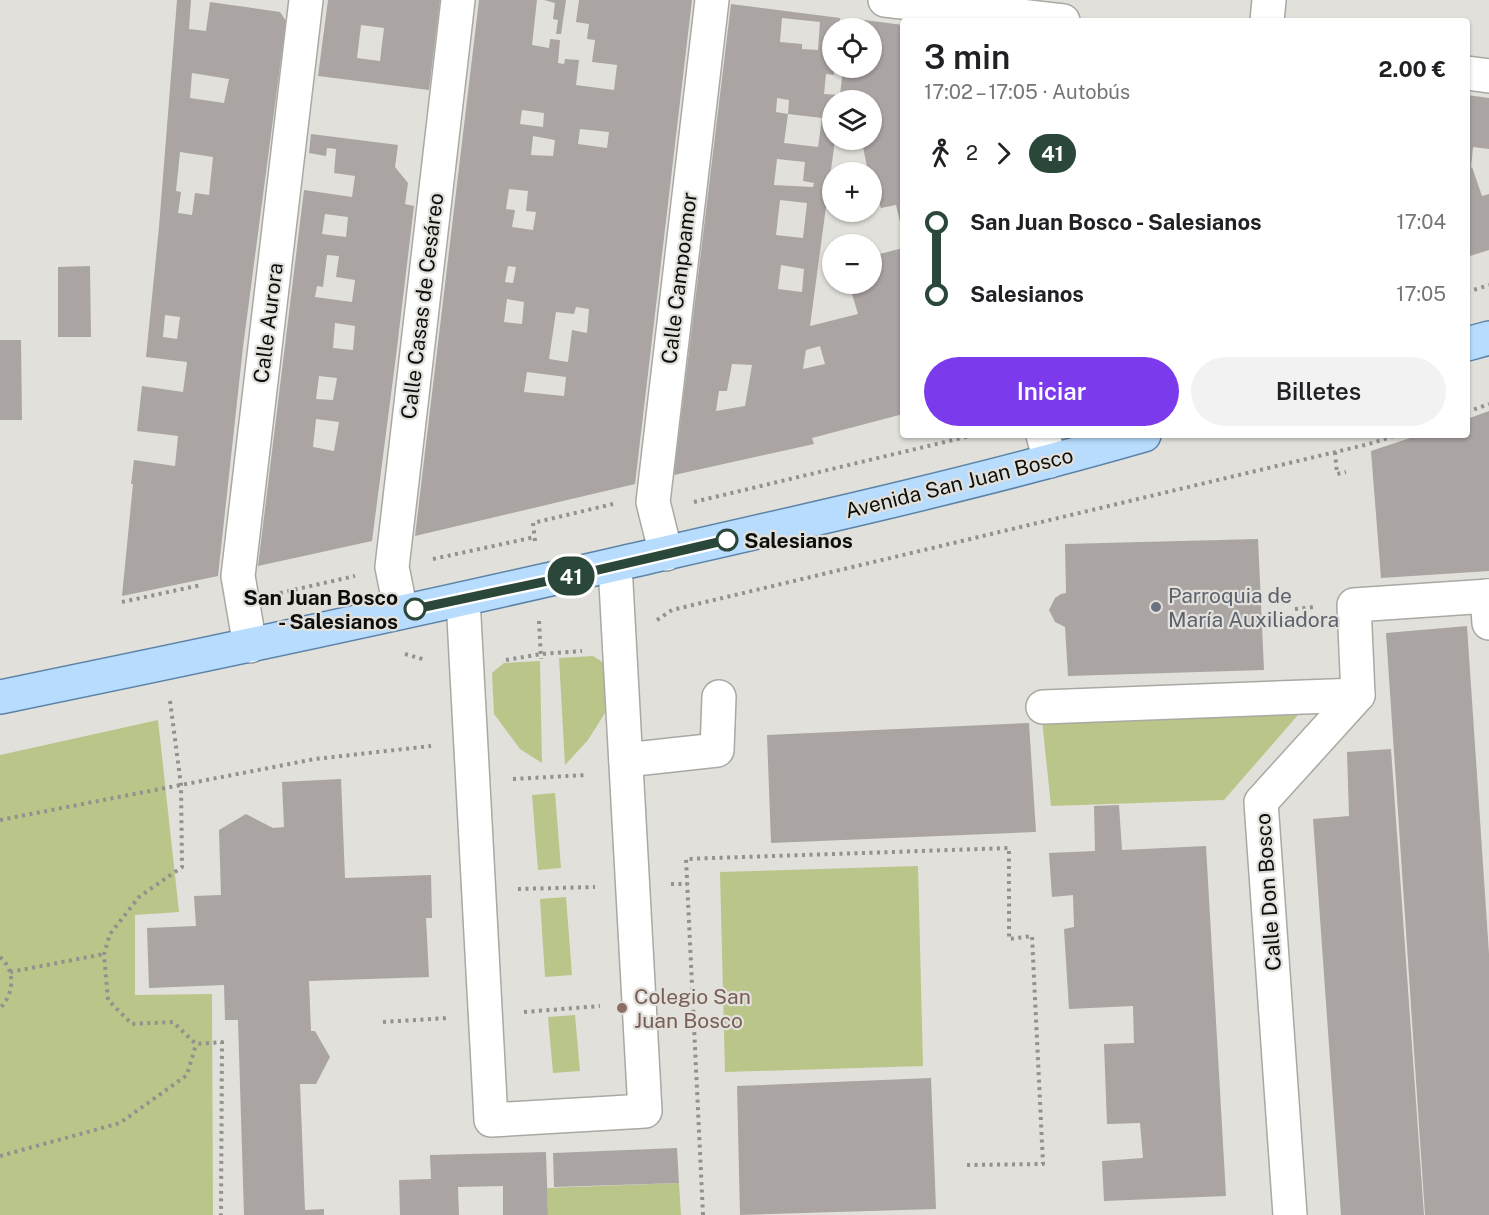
<!DOCTYPE html>
<html lang="es">
<head>
<meta charset="utf-8">
<style>
  :root { --surface:#fff; --page:#f2f2f2; --text:#202124; --muted:#757577; --accent:#7c3aed }
  body { margin:0; font-family:"Public Sans",sans-serif; background:var(--page); color:var(--text); height:100vh; display:flex; flex-direction:column; font-size:22px; white-space:nowrap }
  * { box-sizing:border-box; margin:0 }
  p { font-size:20px; color:var(--muted) }
  .icon { flex:none; width:33px; height:33px; fill:none; stroke:currentColor; stroke-width:2; stroke-linecap:round; stroke-linejoin:round }
  .map { position:relative; flex:1; overflow:hidden }
  .sheet { position:absolute; left:900px; top:18px; width:570px; height:420px; display:flex; flex-direction:column; background:var(--surface); border-radius:6px; box-shadow:0 2px 4px #0004 }
  .sheet>* { flex:none }
  .badge { padding:0 12px; border-radius:20px; font-size:21px; line-height:39px }
  .controls { position:absolute; left:822px; top:18px; display:grid; gap:12px }
  .controls a { display:grid; place-items:center; width:60px; height:60px; border-radius:50%; background:var(--surface); box-shadow:0 2px 4px #0004; font-size:30px }
  .map>.badge { position:absolute; translate:-50% -50%; box-shadow:0 0 0 3px #fff }
  .legs { display:flex; align-items:center; gap:9px; height:66px; padding:0 24px; font-size:20px }
  .legs p { margin-inline-start:auto }
  .head { display:flex; align-items:center; justify-content:space-between; height:102px; padding:0 24px }
  h1 { font-size:33px; font-weight:600; line-height:45px }
  .button { display:flex; gap:12px; margin-top:auto; padding:12px 24px }
  .button a { flex:1; height:69px; border-radius:36px; background:var(--accent); color:#fff; font-size:24px; font-weight:600; line-height:69px; text-align:center }
  .button a+a { background:var(--page); color:var(--text) }
  ul { padding:0 24px; list-style:none }
  li { display:flex; align-items:center; gap:21px; height:72px; font-size:22px }
  li i { display:grid; place-items:center; width:9px; height:100%; margin:0 8px; background:currentColor }
  li i::after { content:''; width:15px; height:15px; margin:-8px; border:4px solid; border-radius:50%; background:var(--surface) }
  li p { margin-inline-start:auto }
  li:first-child i { background:linear-gradient(#0000 50%,currentColor 0) }
  li:last-child i { background:linear-gradient(currentColor 50%,#0000 0) }
  .map>svg:first-child { display:block }
  .green { fill:#bac589 }
  .building { fill:#aaa4a2; fill-rule:evenodd }
  .lines { fill:none; stroke-linecap:round; stroke-linejoin:round }
  .minor-casing { stroke:#a9a8a3; stroke-width:36 }
  .major-casing { stroke:#5c84a8; stroke-width:36 }
  .path { stroke:#92918d; stroke-width:4; stroke-dasharray:3 4.5; stroke-linecap:butt }
  .minor { stroke:#fff; stroke-width:33 }
  .major { stroke:#b7dcfd; stroke-width:33 }
  .line-1-casing { stroke:#fff; stroke-width:14 }
  .line-1 { stroke:#2a4739; stroke-width:9 }
  .stop-1-dot { fill:#fff; stroke:#2a4739; stroke-width:3 }
  .worship-dot { fill:#6b7280; stroke:#e2e0db; stroke-width:2 }
  .education-dot { fill:#8d6e63; stroke:#e2e0db; stroke-width:2 }
  .labels { text-anchor:middle; dominant-baseline:central; stroke-width:4.5; stroke-linejoin:round; paint-order:stroke }
  .street-label { font-size:21px; fill:#0d0d0b; stroke:#e2e0db }
  .stop-label { font-size:21px; font-weight:bold; fill:#0d0d0b; stroke:#e2e0db; text-anchor:start }
  .worship-label { font-size:21px; fill:#5b616d; stroke:#e2e0db; text-anchor:start }
  .education-label { font-size:21px; fill:#785e54; stroke:#e2e0db; text-anchor:start }
</style>
</head>
<body>
<div class="map">
<svg width="1489" height="1215" viewBox="0 0 1489 1215">
  <rect width="100%" height="100%" fill="#e2e0db"/>
  <g class="green">
    <path d="M593,656l14,9 3,40 -22,35 -23,25 -6,-107z"/>
    <path d="M540,661l2,102 -22,-14 -26,-35 -2,-41 12,-10z"/>
    <path d="M1298,715l-74,85 -173,6 -9,-86z"/>
    <path d="M158,720l21,192 -44,3v80l77,-1 1,221h-213v-460z"/>
    <path d="M555,793l6,75 -23,2 -6,-75z"/>
    <path d="M918,866l5,200 -198,6 -5,-200z"/>
    <path d="M566,897l6,78 -27,2 -5,-78z"/>
    <path d="M575,1015l5,56 -27,2 -5,-56z"/>
    <path d="M679,1183l2,32h-133l-1,-27z"/>
  </g>
  <g class="building">
    <path d="M177,0h14l-2,29 17,2 4,-29 70,10 6,9 -43,326 -25,229 -96,20 11,-112h-2l3,-24 41,6 3,-30 -41,-5 5,-45 41,6 4,-30 -41,-5 13,-130zM192,73l37,6 -5,24 -34,-5zM180,152l33,5 -4,38 -14,-2 -3,22 -14,-2 3,-21 -5,-1zM165,315l15,2 -3,22 -14,-2z"/>
    <path d="M328,0h112l-11,90 -111,-14zM361,25l23,3 -4,33 -23,-3z"/>
    <path d="M479,0h58l-5,45 17,3 1,-9 10,1 -2,23 6,1 1,-5 14,1 -3,25 38,5 3,-25 -25,-3 3,-22 -8,-1 2,-15 -13,-2 3,-22h113l-57,484 -220,52zM522,110l22,3 -1,14 -23,-3zM580,129l29,3 -2,16 -29,-4zM533,136l22,4 -2,16 -22,-1zM509,189l19,2 -2,20 10,1 -3,18 -21,-3 3,-17 -9,-1zM508,266l8,1 -3,16 -8,-1zM507,299l17,3 -2,22 -18,-2zM576,307l13,2 -2,24 -15,-3 -4,32 -19,-3 7,-47 18,2zM527,372l39,5 -2,19 -40,-4z"/>
    <path d="M544,0h22l-5,34h-5l2,-14 -5,-1 2,-16z"/>
    <path d="M731,4l109,14 -1,10h-7l2,47 -8,-1 -2,20 16,1 3,-27h29v-40h-24l1,-10 54,7v210l-7,-30 -15,3 -5,-15 -4,2v-23h-4l-6,-30 -15,-1v-1h25v-40h-40v40h3l-25,186 48,-12 -9,-30h23v-28l31,-8v166l-91,24 2,6 -140,31zM782,18l38,4 -2,28 -16,-1v-5l-22,-2zM777,98l12,2 -1,14 34,4 -4,29 -34,-4 4,-29 -12,-2zM777,159l28,3 -2,19 11,2 -1,4 -39,-2zM780,200l27,3 -4,35 -27,-3zM781,265l23,4 -2,23 -24,-3zM820,346l5,18 -22,5 3,-19zM732,364l20,1 -7,41 -29,5 3,-20h8z"/>
    <path d="M1467,95l22,3v51l-16,-2 -2,21 1,-1 10,29 7,-2v56l-22,7z"/>
    <path d="M311,134l87,11 -3,22 13,16 -3,21 9,2 -18,150 -24,185 -114,25 46,-376 48,7 3,-21 -21,-3 2,-24 -9,-1 -1,8 -17,-3zM325,214l23,3 -2,20 -24,-3zM327,255l12,1 -3,21 19,3 -3,22 -37,-5 2,-11 6,1zM335,323l20,3 -2,24 -20,-2zM319,376l18,2 -4,22 -17,-1zM316,419l23,3 -5,29 -21,-4z"/>
    <path d="M90,266l1,71h-33v-70z"/>
    <path d="M0,340h21l1,80h-22z"/>
    <path d="M1489,411v160l-108,7 -10,-127 48,-16h48v-16z"/>
    <path d="M1258,539l6,131 -196,6 -3,-49 -10,-5 -6,-12 6,-12 6,-4 5,-1 -1,-49z"/>
    <path d="M1467,626l22,328v261h-64l-39,-582z"/>
    <path d="M1029,723l7,109 -265,11 -4,-108z"/>
    <path d="M1391,749l33,466h-83l-28,-396 36,-3 -2,-64z"/>
    <path d="M341,779l4,99 86,-3 1,43h-6l3,59 -120,4 2,50h4l15,26 -14,27h-16l5,126 19,-1v6h-80l-6,-195h-13l-1,-35 -75,3 -2,-60 49,-2 -2,-30 27,-1 -2,-65 27,-16 27,14 11,-1 -2,-45z"/>
    <path d="M1119,805l3,45 84,-4 20,350 -122,5 -2,-40 41,-3 -3,-35 -33,1 -3,-80 30,-1 -1,-37 -64,3 -5,-80 10,-2 -1,-32 -21,2 -3,-44 46,-2 -1,-45z"/>
    <path d="M931,1078l5,131 -196,6 -3,-129z"/>
    <path d="M677,1148l2,35 -125,4 -1,-34z"/>
    <path d="M546,1152l2,63h-45v-29l-45,1 1,28h-59l-1,-35 32,-1 -1,-24z"/>
  </g>
  <g class="lines">
    <g class="minor-casing">
      <g id="minor">
        <path d="M885,0l178,21"/>
        <path d="M1267,21l2,-21"/>
        <path d="M1467,73l22,3"/>
        <path d="M1043,435l7,26"/>
        <path d="M666,554l-13,-52 59,-502"/>
        <path d="M1487,596l2,27"/>
        <path d="M463,599l28,521 154,-9 -30,-546"/>
        <path d="M401,612l-9,-45 66,-567"/>
        <path d="M250,646l-12,-70 68,-576"/>
        <path d="M1043,707l315,-12"/>
        <path d="M626,760l91,-10 2,-53"/>
        <path d="M1290,1215l-29,-413 97,-107 -4,-90 135,-9"/>
      </g>
    </g>
    <g class="major-casing">
      <g id="major">
        <path d="M1467,344l22,-6"/>
        <path d="M0,697c206,-42 412,-86 617,-133 176,-40 353,-79 527,-129"/>
      </g>
    </g>
    <g class="path">
      <path d="M1467,292l22,-7"/>
      <path d="M1467,412l22,-8"/>
      <path d="M1335,452l2,22 9,-2"/>
      <path d="M694,502l280,-67"/>
      <path d="M535,541l-2,-18 80,-19"/>
      <path d="M433,559l102,-22"/>
      <path d="M280,593l75,-17"/>
      <path d="M122,602l79,-17"/>
      <path d="M1295,609l19,-2"/>
      <path d="M657,620l15,-10 697,-166 28,-9"/>
      <path d="M539,621l2,38"/>
      <path d="M405,654l21,6"/>
      <path d="M506,660l35,-6 41,-3"/>
      <path d="M170,701l11,84 1,82 -43,30 -29,37 -6,20 4,46 24,24 41,-2 23,22 26,-2 -1,173"/>
      <path d="M513,779l73,-4"/>
      <path d="M0,820l315,-61 116,-13"/>
      <path d="M671,884h16"/>
      <path d="M518,889l77,-2"/>
      <path d="M0,957c16,13 14,38 0,51"/>
      <path d="M10,972l94,-18"/>
      <path d="M677,999l16,-1"/>
      <path d="M524,1012l76,-6"/>
      <path d="M383,1022l65,-4"/>
      <path d="M0,1156l120,-33 67,-48 9,-31"/>
      <path d="M703,1215l-17,-356 323,-11v91l23,-3 11,228 -77,1"/>
    </g>
    <use href="#minor" class="minor"/>
    <use href="#major" class="major"/>
  </g>
  <g class="lines">
    <g class="line-1-casing">
      <path id="line-1" d="M415,609l161,-34 151,-35"/>
    </g>
    <use href="#line-1" class="line-1"/>
  </g>
  <g class="stop-1-dot">
    <circle cx="727" cy="540" r="10"/>
    <circle cx="415" cy="609" r="10"/>
  </g>
  <circle class="worship-dot" cx="1156" cy="607" r="6"/>
  <circle class="education-dot" cx="622" cy="1008" r="6"/>
  <g class="labels">
    <g class="street-label">
      <text transform="translate(679 278) rotate(-83)">Calle Campoamor</text>
      <text transform="translate(422 306) rotate(-83)">Calle Casas de Cesáreo</text>
      <text transform="translate(268 323) rotate(-83)">Calle Aurora</text>
      <text transform="translate(959 483) rotate(-14)">Avenida San Juan Bosco</text>
      <text transform="translate(1268 892) rotate(-94)">Calle Don Bosco</text>
    </g>
    <g class="stop-label">
      <text x="744" y="540">Salesianos</text>
      <text x="398" y="597" text-anchor="end">San Juan Bosco<tspan x="398" dy="24">- Salesianos</tspan></text>
    </g>
    <g class="worship-label">
      <text x="1168" y="595">Parroquia de<tspan x="1168" dy="24">María Auxiliadora</tspan></text>
    </g>
    <g class="education-label">
      <text x="634" y="996">Colegio San<tspan x="634" dy="24">Juan Bosco</tspan></text>
    </g>
  </g>
</svg>
<div class="controls">
<a><svg class="icon" aria-label="locate" viewBox="0 0 24 24"><circle cx="12" cy="12" r="6"/><path d="M12 2v4M12 18v4M2 12h4M18 12h4"/></svg></a>
<a><svg class="icon" aria-label="layers" viewBox="0 0 24 24"><path d="M12 4l9 5-9 5-9-5zM3 14l9 5 9-5"/></svg></a>
<a>+</a>
<a>−</a>
</div>
<b class="badge" style="left:571px;top:576px;background:#2a4739;color:#fff">41</b>
<section class="sheet">
<div class="head"><div><h1>3 min</h1><p>17:02 – 17:05 · Autobús</p></div><b>2.00 €</b></div>
<div class="legs"><svg class="icon" aria-label="walk" viewBox="0 0 24 24"><circle cx="13" cy="4" r="2"/><path d="M13 8l-2 6 4 7M11 14l-3 7M7 12l3-4h3l4 4"/></svg>2<svg class="icon" aria-label="forward" viewBox="0 0 24 24"><path d="M9 5l7 7-7 7"/></svg><b class="badge" style="background:#2a4739;color:#fff">41</b></div>
<ul>
<li><i style="color:#2a4739"></i><b>San Juan Bosco - Salesianos</b><p>17:04</p></li>
<li><i style="color:#2a4739"></i><b>Salesianos</b><p>17:05</p></li>
</ul>
<div class="button"><a>Iniciar</a><a>Billetes</a></div>
</section>
</div>
</body>
</html>
